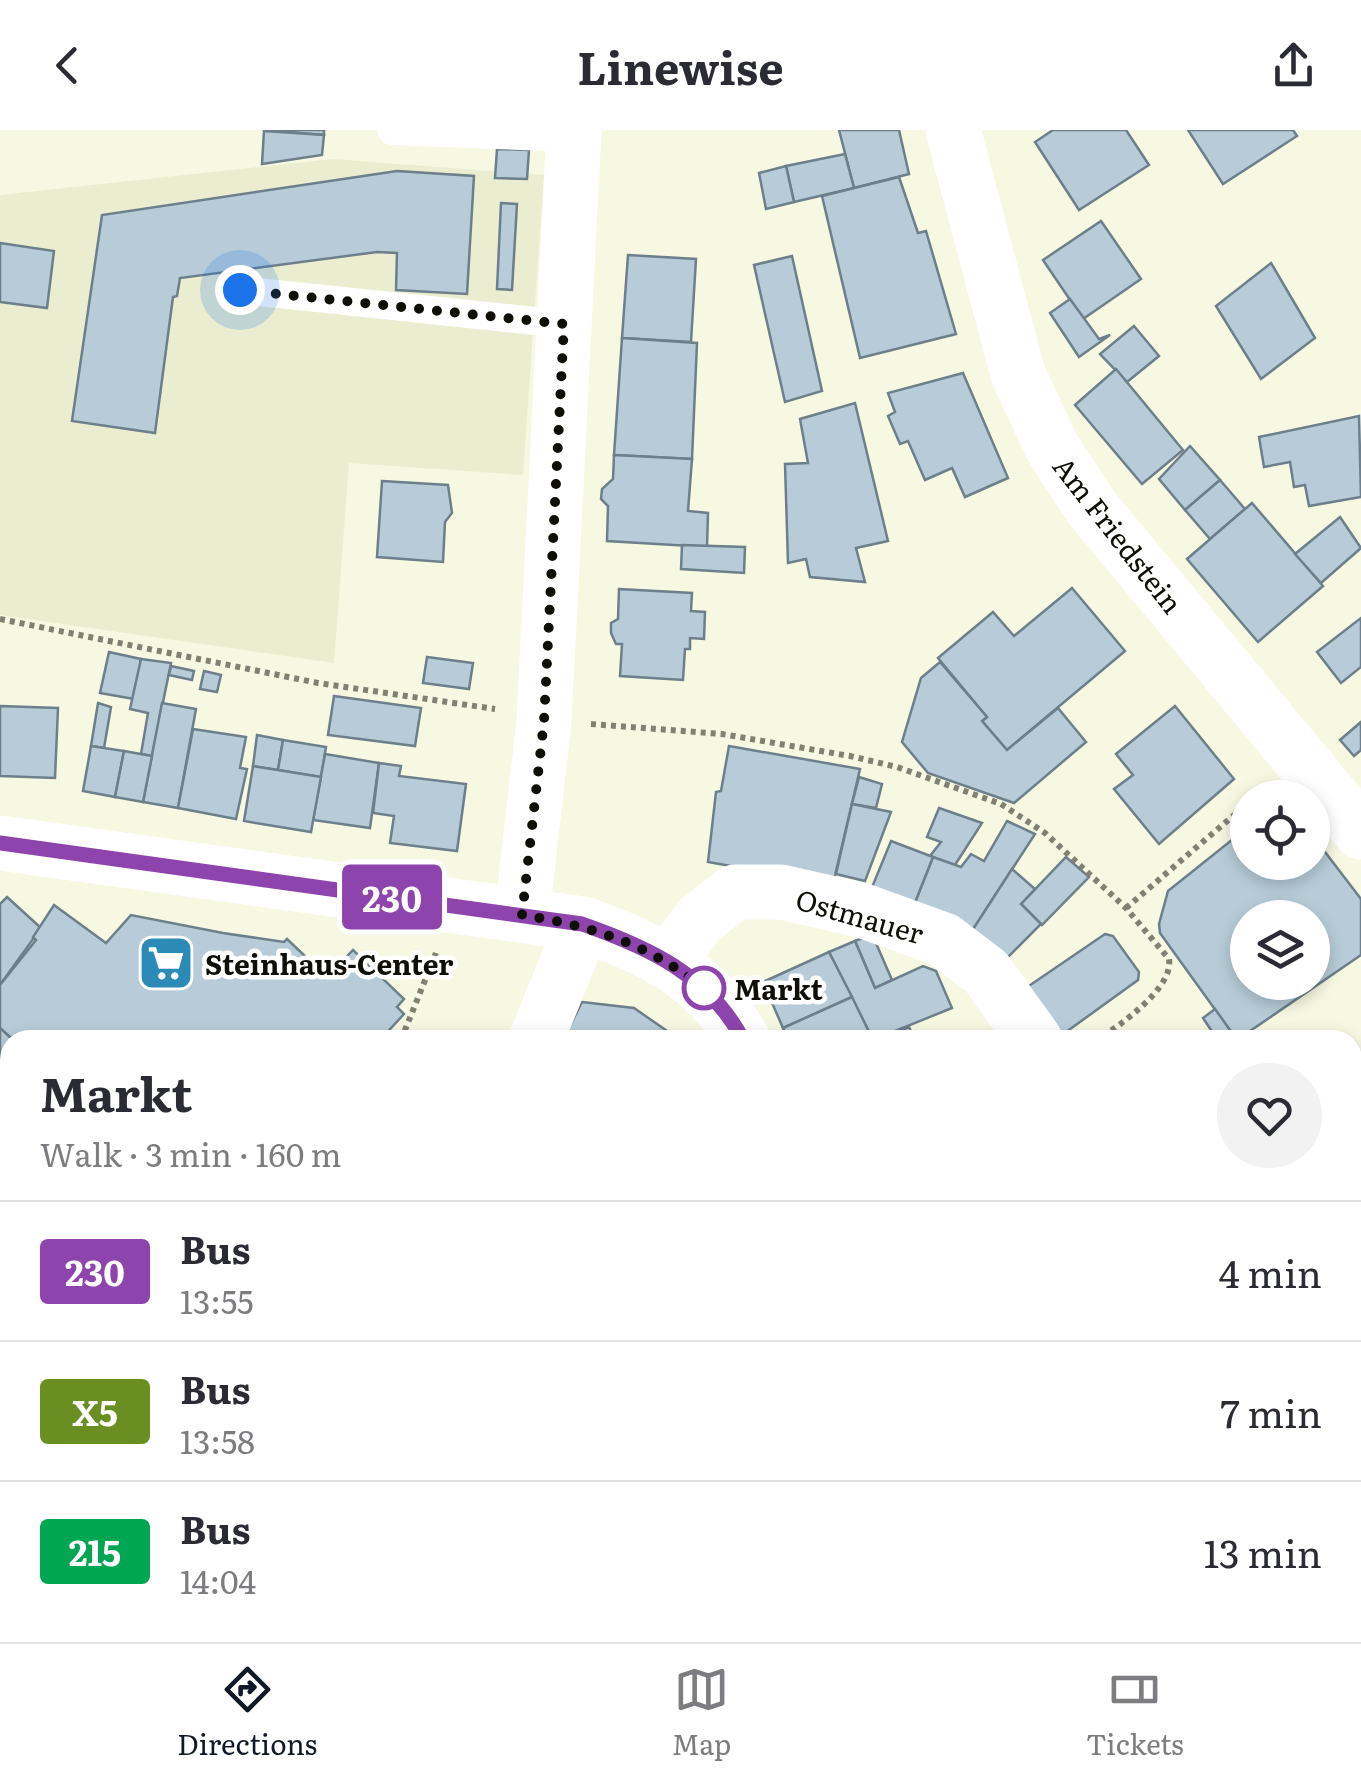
<!DOCTYPE html>
<html lang="en">
<head>
<meta charset="utf-8">
<style>
  :root { --surface:#fff; --page:#f2f2f3; --text:#2b2b33; --muted:#7c7c81; --line:#e1e1e2; --accent:#111827 }
  body { margin:0; font-family:Literata,serif; background:var(--page); color:var(--text); height:100vh; display:flex; flex-direction:column; font-size:38px; white-space:nowrap }
  * { box-sizing:border-box; margin:0 }
  p { font-size:32px; color:var(--muted) }
  .icon { flex:none; width:55px; height:55px; fill:none; stroke:currentColor; stroke-width:2; stroke-linecap:round; stroke-linejoin:round }
  .map { position:relative; flex:1; overflow:hidden }
  .details { position:absolute; left:0px; top:900px; width:1362px; height:612px; display:flex; flex-direction:column; background:var(--surface); border-radius:30px 30px 0 0; box-shadow:0 5px 15px #0003 }
  .details>* { flex:none }
  .badge { padding:0 20px; border-radius:8px; font-size:35px; line-height:65px }
  .buttons { position:absolute; left:1230px; top:650px; display:grid; gap:20px }
  .buttons a { display:grid; place-items:center; width:100px; height:100px; border-radius:50%; background:var(--surface); box-shadow:0 5px 15px #0003; font-size:50px }
  .you { position:absolute; width:50px; height:50px; margin:-25px; border:8px solid #fff; border-radius:50%; background:#1a73e8; box-shadow:0 0 0 15px #1a73e833 }
  .map>.badge { position:absolute; translate:-50% -50%; box-shadow:0 0 0 5px #fff }
  .round { display:grid; place-items:center; flex:none; width:105px; height:105px; border-radius:52px; background:var(--page) }
  .head { display:flex; align-items:center; justify-content:space-between; height:170px; padding:0 40px }
  h1 { font-size:48px; font-weight:700; line-height:75px }
  ul { padding:0; list-style:none }
  li { display:flex; align-items:center; gap:30px; height:140px; padding:0 40px; border-top:2px solid var(--line) }
  li div { flex:1 }
  li b { display:block; font-size:38px }
  li em { font-style:normal }
  li .badge { min-width:110px; font-weight:700; text-align:center }
  header { display:flex; justify-content:space-between; align-items:center; height:130px; padding:0 40px; background:var(--surface); font-size:45px; font-weight:700 }
  .tab-bar { display:flex; justify-content:space-around; align-items:center; height:140px; border-top:2px solid var(--line); background:var(--surface); font-size:28px; color:var(--muted) }
  .tab-bar a { display:grid; justify-items:center; gap:5px }
  .tab-bar .on { color:var(--accent) }
  .map>svg:first-child { display:block }
  .built { fill:#ebedd0 }
  .building { fill:#b7ccd8; stroke:#6c7f8a; stroke-width:2.5; fill-rule:evenodd }
  .lines { fill:none; stroke-linecap:round; stroke-linejoin:round }
  .path { stroke:#808173; stroke-width:6; stroke-dasharray:5 5; stroke-linecap:butt }
  .lane { stroke:#fff; stroke-width:28 }
  .street { stroke:#fff; stroke-width:55 }
  .line-casing { stroke:#fff; stroke-width:22 }
  .line { stroke:#8e44ad; stroke-width:15 }
  .walk { stroke:#0f0f08; stroke-width:10; stroke-dasharray:0 18 }
  .stop-dot { fill:#fff; stroke:#8e44ad; stroke-width:5 }
  .labels { text-anchor:middle; dominant-baseline:central; stroke-width:9; stroke-linejoin:round; paint-order:stroke }
  .street-label { font-size:28px; fill:#0f0f08; stroke:#fff }
  .poi-label { font-size:28px; font-weight:bold; fill:#0f0f08; stroke:#fff; text-anchor:start }
  .stop-label { font-size:28px; font-weight:bold; fill:#0f0f08; stroke:#fff; text-anchor:start }
</style>
</head>
<body>
<header><svg class="icon" aria-label="back" viewBox="0 0 24 24"><path d="M15 5l-7 7 7 7"/></svg>Linewise<svg class="icon" aria-label="share" viewBox="0 0 24 24"><path d="M12 15V3M7 8l5-5 5 5M5 13v7h14v-7"/></svg></header>
<div class="map">
<svg width="1361" height="1512" viewBox="0 0 1361 1512">
  <rect width="100%" height="100%" fill="#f6f8e2"/>
  <path class="built" d="M333,29l211,16 -21,300 -174,-12 -15,200 -334,-48v-420z"/>
  <g class="building">
    <path d="M264,0h60v5z"/>
    <path d="M839,0h60l10,44 -55,14z"/>
    <path d="M1053,0h73l23,35 -70,45 -44,-68z"/>
    <path d="M1188,0h105l4,6 -74,48z"/>
    <path d="M264,1l60,4 -2,20 -60,9z"/>
    <path d="M497,19l32,1 -2,29 -32,-1z"/>
    <path d="M845,24l9,34 -60,14 -8,-36z"/>
    <path d="M786,36l8,36 -28,7 -7,-36z"/>
    <path d="M397,41l77,5 -7,118 -71,-4 1,-37 -20,-1 -197,26 -3,18 -4,1 -18,136 -83,-12 30,-206z"/>
    <path d="M899,47l19,56 8,-2 30,103 -96,24 -38,-162z"/>
    <path d="M501,73l16,1 -5,86 -15,-1z"/>
    <path d="M1101,91l40,58 -58,40 -40,-59z"/>
    <path d="M0,113l54,8 -7,57 -47,-6z"/>
    <path d="M628,125l68,4 -5,83 -69,-4z"/>
    <path d="M792,126l30,135 -37,11 -31,-137z"/>
    <path d="M1271,133l44,75 -54,41 -45,-73z"/>
    <path d="M1070,169l29,40 11,-4 -31,22 -29,-44z"/>
    <path d="M1134,196l25,30 -32,26 -27,-28z"/>
    <path d="M622,208l75,5 -5,116 -78,-4z"/>
    <path d="M1116,239l67,81 -41,34 -67,-79z"/>
    <path d="M963,243l45,105 -43,19 -13,-29 -27,12 -17,-39 -8,3 -12,-28 7,-4 -7,-19z"/>
    <path d="M855,273l33,138 -32,7 9,34 -55,-5 -4,-18 -18,4 -3,-99 23,-1 -8,-44z"/>
    <path d="M1359,286l2,81 -52,9 -4,-21 -11,2 -4,-25 -26,5 -5,-30z"/>
    <path d="M1190,316l30,34 -35,30 -26,-31z"/>
    <path d="M614,325l78,4 -4,52 20,2 -1,34 -100,-6 1,-35 -7,-7 1,-10 11,-10z"/>
    <path d="M1220,350l25,29 -35,30 -25,-29z"/>
    <path d="M382,351l66,4 4,28 -7,9 -2,40 -66,-5z"/>
    <path d="M1252,373l71,83 -65,56 -71,-83z"/>
    <path d="M1340,387l21,31 -40,35 -26,-29z"/>
    <path d="M682,415l63,2 -1,26 -63,-4z"/>
    <path d="M1072,458l53,63 -118,99 -25,-29 5,-4 -49,-59 55,-46 21,24z"/>
    <path d="M619,459l73,4 -1,18 14,1 -1,27 -14,-1v11h-5l-2,31 -63,-4 2,-32h-6l-5,-11v-10l7,-4z"/>
    <path d="M1361,488v49l-20,16 -24,-31z"/>
    <path d="M109,522l32,7 -7,40 -34,-6z"/>
    <path d="M427,527l46,6 -4,26 -46,-6z"/>
    <path d="M141,529l30,4 -19,93 -11,-2 7,-41 -18,-4z"/>
    <path d="M940,532l47,55 -5,4 25,29 51,-42 28,34 -72,61 -86,-30 -26,-31 19,-64z"/>
    <path d="M171,536l23,5 -2,9 -23,-5z"/>
    <path d="M204,541l17,4 -4,17 -17,-3z"/>
    <path d="M334,566l87,12 -6,38 -87,-11z"/>
    <path d="M98,573l13,4 -7,41 -13,-2z"/>
    <path d="M162,573l34,6 -18,99 -35,-6z"/>
    <path d="M0,576l58,2 -3,70 -55,-2z"/>
    <path d="M1175,576l59,73 -75,65 -45,-55 19,-14 -17,-21z"/>
    <path d="M1361,592v28l-7,6 -14,-16z"/>
    <path d="M193,599l53,8 -6,31 7,1 -11,50 -58,-11z"/>
    <path d="M257,605l26,5 -5,30 -25,-4z"/>
    <path d="M283,610l43,7 -5,30 -43,-7z"/>
    <path d="M91,616l33,5 -9,46 -32,-6z"/>
    <path d="M729,616l131,23 -27,115 -125,-22 8,-70 5,-1z"/>
    <path d="M124,621l28,5 -9,46 -28,-5z"/>
    <path d="M325,624l54,9 -9,65 -57,-8z"/>
    <path d="M379,633l22,3 -2,10 67,8 -9,67 -67,-8 4,-27 -21,-3z"/>
    <path d="M253,636l68,11 -10,55 -67,-11z"/>
    <path d="M859,647l23,7 -6,24 -24,-4z"/>
    <path d="M852,674l39,8 -26,69 -29,-7z"/>
    <path d="M939,678l43,15 -27,42 -25,-9 11,-14 -14,-5z"/>
    <path d="M1007,691l28,13 -67,103 -54,-32 19,-48 28,10 10,-13 13,7z"/>
    <path d="M1248,697v35h64v-27l49,64v56l-124,85 -77,-107 -1,-9 9,-33zM1248,788h64v64h-64z"/>
    <path d="M891,711l42,16 -19,48 -46,-8z"/>
    <path d="M1066,727l23,20 -47,48 -21,-21z"/>
    <path d="M1012,739l23,20 -14,15 20,20 -42,42 -31,-29z"/>
    <path d="M7,767l34,31 -41,57v-81z"/>
    <path d="M54,775l52,38 25,-28 92,18 61,9 3,-3 40,38 26,-27 51,49 -7,8 7,7 -24,26h-367l-13,-12v-43l36,-45 -3,-3z"/>
    <path d="M872,804l20,46 -17,8 -20,-47z"/>
    <path d="M1105,804l8,2 26,36 -1,8 -83,60 -35,-48z"/>
    <path d="M855,811l20,47 48,-22 13,5 16,37 -79,32 -44,-88z"/>
    <path d="M829,822l23,45 -69,31 -20,-46z"/>
    <path d="M852,867l21,43h-84l-6,-12z"/>
    <path d="M582,872l52,6 46,32h-117z"/>
    <path d="M1215,879l22,31h-29l5,-7 -10,-15z"/>
    <path d="M909,897l6,13h-37z"/>
    <path d="M0,898l13,12 -13,21z"/>
    <path d="M10,920v33l-10,-9v-13z"/>
    <path d="M0,944l10,9v158l-10,12z"/>
    <path d="M7,1114l3,3v43l-10,-10v-27z"/>
    <path d="M0,1150l10,10v70l-10,-5z"/>
    <path d="M10,1230v87l-10,-10v-66z"/>
    <path d="M0,1429l10,9v9l-10,10z"/>
    <path d="M1361,1471v41h-100l-4,-10h95v-28z"/>
    <path d="M222,1502h89l2,3 -8,7 -8,-5 -6,5h-79z"/>
    <path d="M438,1502h22l3,10h-37z"/>
    <path d="M460,1502h69l3,10h-69z"/>
    <path d="M529,1502h58l-11,6 1,4h-45z"/>
    <path d="M611,1502h63v10h-59z"/>
    <path d="M810,1502h125l2,10h-155l-1,-4z"/>
    <path d="M1035,1502h107l-21,10h-82z"/>
    <path d="M1142,1502h115l4,10h-140z"/>
  </g>
  <g class="lines">
    <g class="path">
      <path d="M0,489l318,64 177,26"/>
      <path d="M591,594l131,10 128,22 47,11 104,37 44,29 81,75 43,51c5,29 -50,67 -72,81"/>
      <path d="M1126,778l122,-105"/>
      <path d="M401,910l35,-87"/>
      <path d="M604,1504l2,8"/>
    </g>
    <g class="lane">
      <path d="M392,1l182,7"/>
      <path d="M240,160l324,34"/>
    </g>
    <g class="street">
      <path d="M953,0l65,244 34,73 39,60 270,325"/>
      <path d="M0,713l583,81c65,23 126,52 160,116"/>
      <path d="M522,785l22,-194 30,-591"/>
      <path d="M669,831l30,-41 36,-28h46l80,18 83,30 42,32 49,68"/>
      <path d="M536,910l47,-116"/>
      <path d="M1352,1111l9,-4"/>
      <path d="M0,1368l10,9"/>
      <path d="M1352,1374l9,11"/>
      <path d="M0,1484l10,-8"/>
      <path d="M125,1502l8,10"/>
      <path d="M984,1502l5,10"/>
      <path d="M377,1512l12,-10"/>
    </g>
  </g>
  <g class="lines">
    <g class="line-casing">
      <path id="line" d="M0,713l582,81c66,23 127,51 161,116"/>
    </g>
    <use href="#line" class="line"/>
    <path class="walk" d="M240,160l324,34 -20,397 -22,194c71,11 125,29 182,73"/>
  </g>
  <defs>
    <g id="supermarket-square" transform="scale(2.875)"><rect x="-9" y="-9" width="18" height="18" rx="4" fill="#2b8ab6" stroke="#fff"/><path d="M-6-5.5h2.5l.6 2H6L4.5 2H-2.5L-4.4-4H-6ZM-1.5 3.2a1.3 1.3 0 1 0 .1 0ZM3 3.2a1.3 1.3 0 1 0 .1 0Z" fill="#fff"/></g>
  </defs>
  <g fill-rule="evenodd">
    <use href="#supermarket-square" x="166" y="833"/>
  </g>
  <circle class="stop-dot" cx="704" cy="858" r="20"/>
  <g class="labels">
    <g class="street-label">
      <text transform="translate(1119 404) rotate(52)">Am Friedstein</text>
      <text transform="translate(860 785) rotate(16)">Ostmauer</text>
    </g>
    <g class="poi-label">
      <text x="205" y="833">Steinhaus-Center</text>
    </g>
    <g class="stop-label">
      <text x="734" y="858">Markt</text>
    </g>
  </g>
</svg>
<div class="buttons">
<a><svg class="icon" aria-label="locate" viewBox="0 0 24 24"><circle cx="12" cy="12" r="6"/><path d="M12 2v4M12 18v4M2 12h4M18 12h4"/></svg></a>
<a><svg class="icon" aria-label="layers" viewBox="0 0 24 24"><path d="M12 4l9 5-9 5-9-5zM3 14l9 5 9-5"/></svg></a>
</div>
<div class="you" style="left:240px;top:160px"></div>
<b class="badge" style="left:392px;top:767px;background:#8e44ad;color:#fff">230</b>
<section class="details">
<div class="head"><div><h1>Markt</h1><p>Walk · 3 min · 160 m</p></div><a class="round"><svg class="icon" aria-label="heart" viewBox="0 0 24 24"><path d="M12 20l-8-8c-3-5 5-10 8-4 3-6 11-1 8 4z"/></svg></a></div>
<ul>
<li><span class="badge" style="background:#8e44ad;color:#fff">230</span><div><b>Bus</b><p>13:55</p></div><em>4 min</em></li>
<li><span class="badge" style="background:#6b8e23;color:#fff">X5</span><div><b>Bus</b><p>13:58</p></div><em>7 min</em></li>
<li><span class="badge" style="background:#00a651;color:#fff">215</span><div><b>Bus</b><p>14:04</p></div><em>13 min</em></li>
</ul>
</section>
</div>
<nav class="tab-bar">
<a class="on"><svg class="icon" aria-label="directions" viewBox="0 0 24 24"><path d="M12 3l9 9-9 9-9-9zM9 14v-3h6M13 9l2 2-2 2"/></svg>Directions</a>
<a><svg class="icon" aria-label="map" viewBox="0 0 24 24"><path d="M3 6l6-2 6 2 6-2v14l-6 2-6-2-6 2zM9 4v14M15 6v14"/></svg>Map</a>
<a><svg class="icon" aria-label="tickets" viewBox="0 0 24 24"><path d="M3 7h18v10H3zM15 7v10"/></svg>Tickets</a>
</nav>
</body>
</html>
